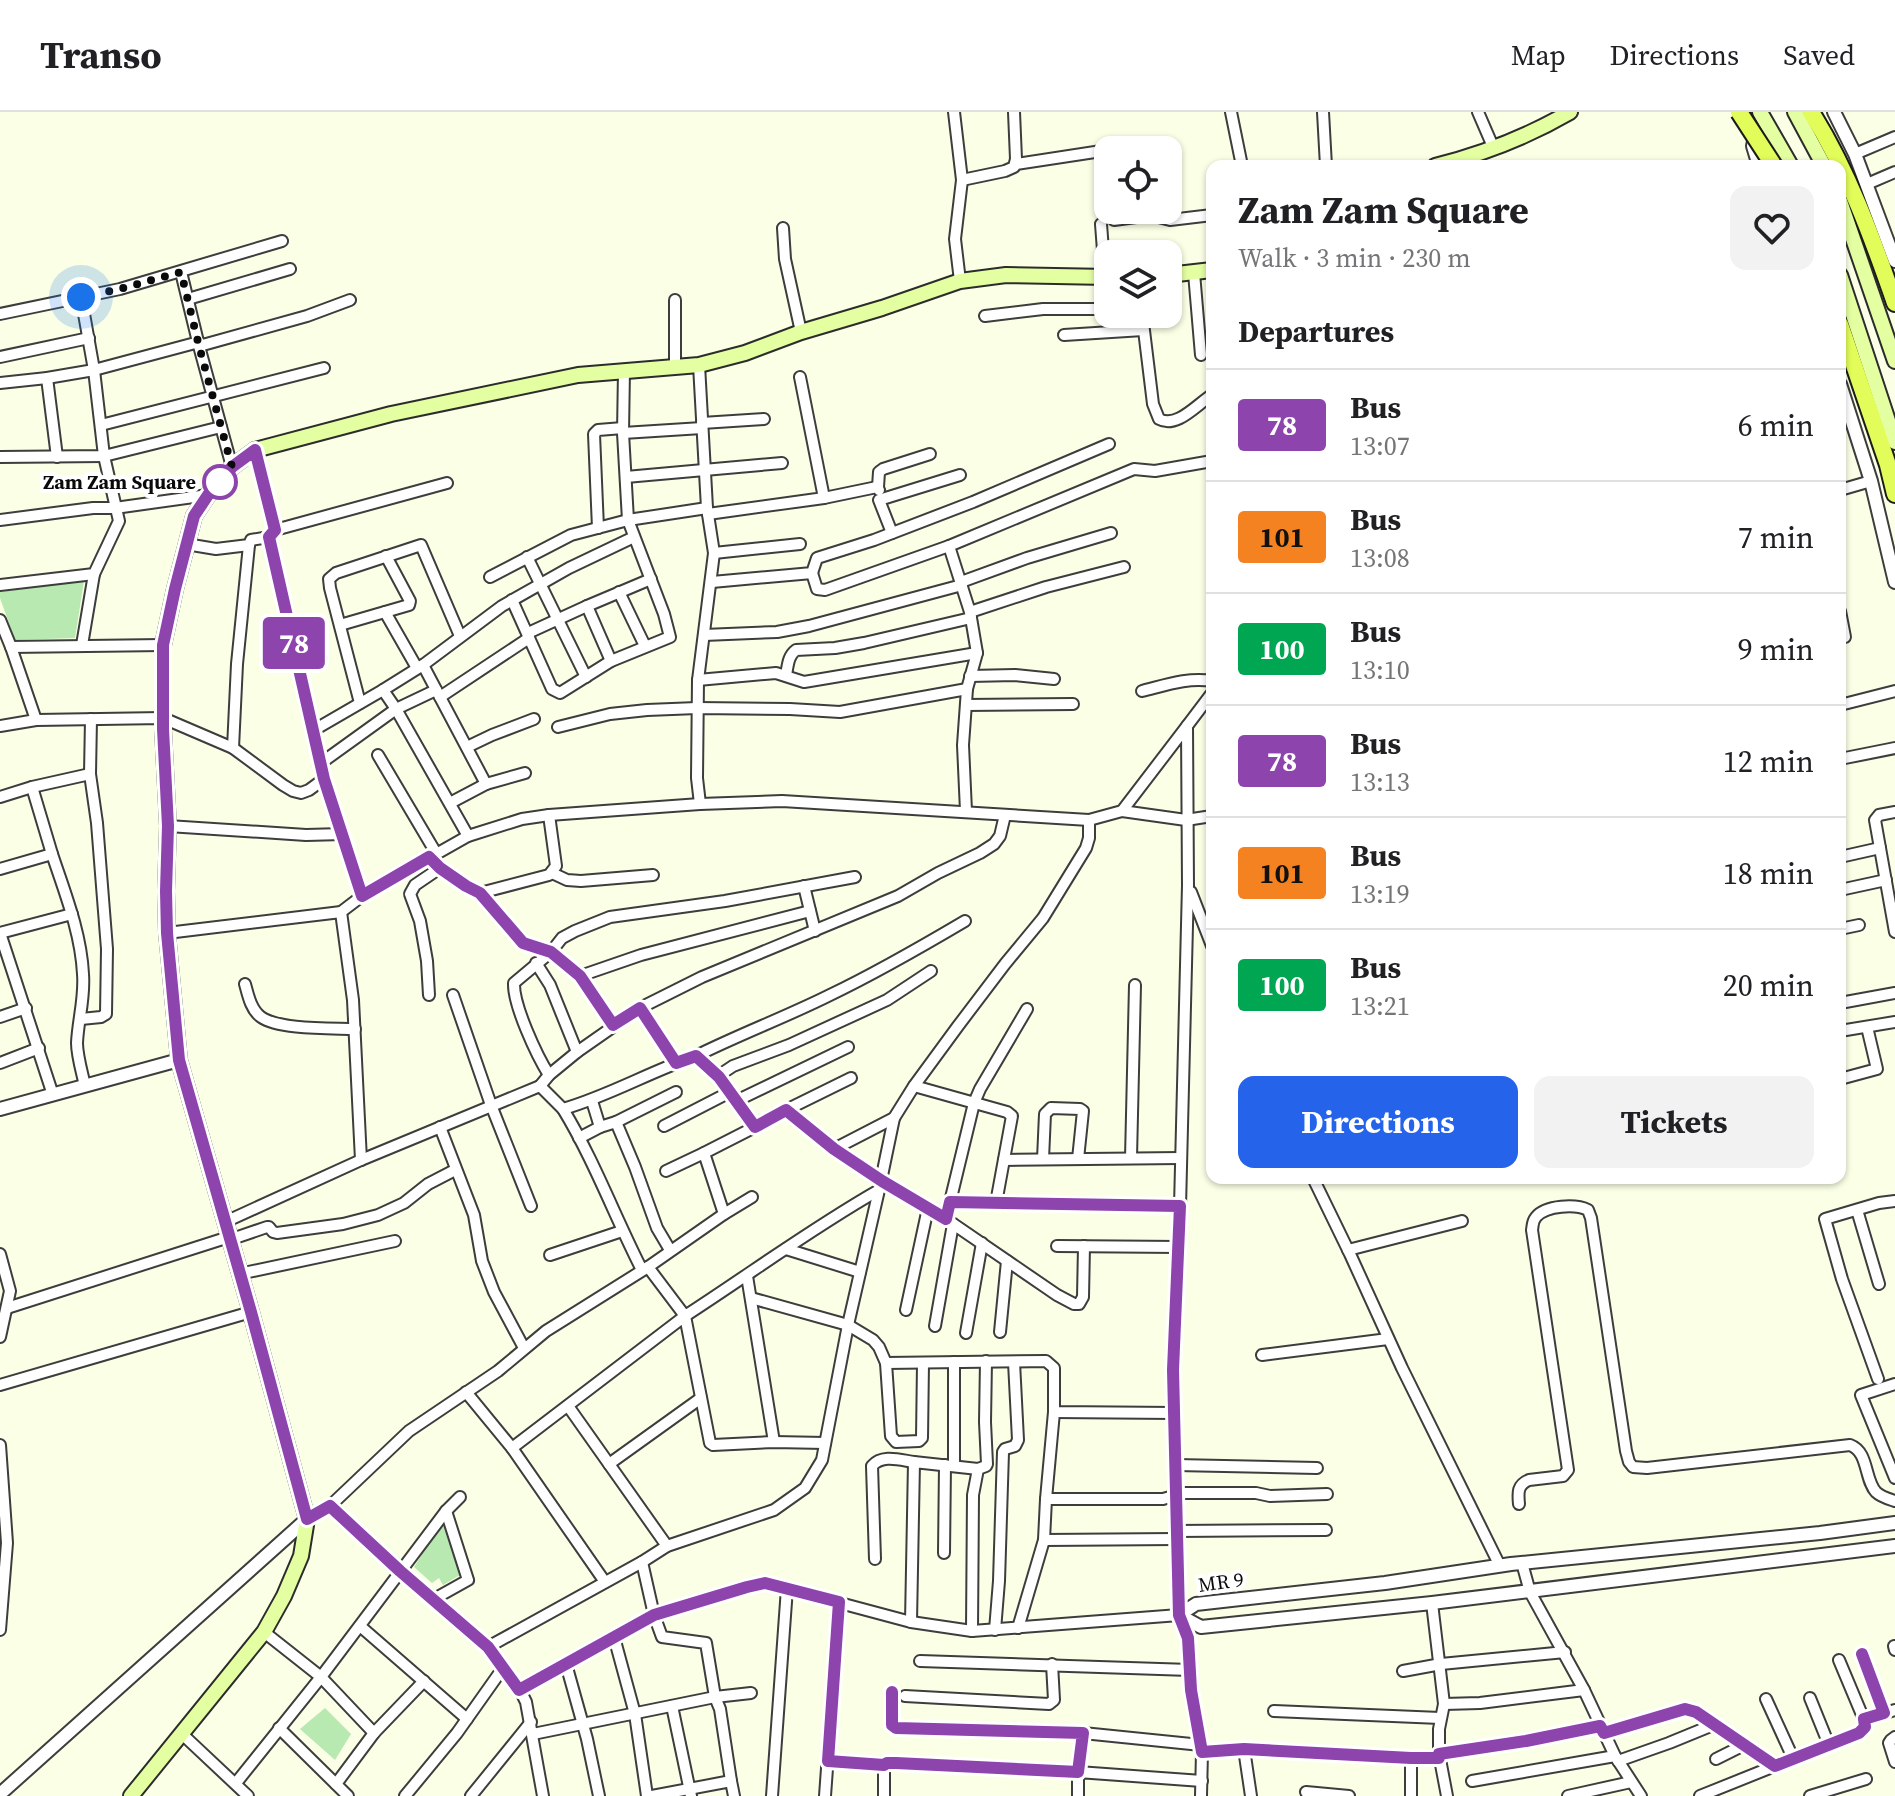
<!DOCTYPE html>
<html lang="en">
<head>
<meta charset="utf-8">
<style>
  :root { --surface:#fff; --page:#f2f2f2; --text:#202124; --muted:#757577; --line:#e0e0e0; --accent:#2563eb }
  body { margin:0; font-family:"Source Serif 4",serif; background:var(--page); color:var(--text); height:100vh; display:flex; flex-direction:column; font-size:30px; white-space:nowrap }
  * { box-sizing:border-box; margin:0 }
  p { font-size:26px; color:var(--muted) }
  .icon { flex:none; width:44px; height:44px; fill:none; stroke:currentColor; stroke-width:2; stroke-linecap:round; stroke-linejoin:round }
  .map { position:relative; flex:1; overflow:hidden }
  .panel { position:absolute; left:1206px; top:48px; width:640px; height:1024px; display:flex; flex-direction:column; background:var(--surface); border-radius:16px; box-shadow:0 2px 6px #0004 }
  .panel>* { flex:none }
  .badge { padding:0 16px; border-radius:6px; font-size:28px; line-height:52px }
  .fabs { position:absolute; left:1094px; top:24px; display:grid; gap:16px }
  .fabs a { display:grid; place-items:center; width:88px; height:88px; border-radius:16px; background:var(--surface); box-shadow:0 2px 6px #0004; font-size:40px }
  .you { position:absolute; width:40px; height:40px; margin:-20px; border:6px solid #fff; border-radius:50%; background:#1a73e8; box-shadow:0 0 0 12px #1a73e833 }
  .map>.badge { position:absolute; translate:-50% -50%; box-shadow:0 0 0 4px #fff }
  h2 { padding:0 32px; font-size:30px; line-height:72px }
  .round { display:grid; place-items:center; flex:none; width:84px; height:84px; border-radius:16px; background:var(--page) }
  .overview { display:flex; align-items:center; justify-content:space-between; height:136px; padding:0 32px }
  h1 { font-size:38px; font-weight:700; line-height:60px }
  .action { display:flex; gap:16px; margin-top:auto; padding:16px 32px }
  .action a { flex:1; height:92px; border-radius:16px; background:var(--accent); color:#fff; font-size:32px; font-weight:700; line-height:92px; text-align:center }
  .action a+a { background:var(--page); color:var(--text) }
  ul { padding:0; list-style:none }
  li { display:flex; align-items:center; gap:24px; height:112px; padding:0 32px; border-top:2px solid var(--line) }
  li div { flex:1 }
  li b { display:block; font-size:30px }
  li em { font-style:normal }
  li .badge { min-width:88px; font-weight:700; text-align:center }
  header { display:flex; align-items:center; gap:48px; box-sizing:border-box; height:112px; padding:0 40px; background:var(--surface); border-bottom:2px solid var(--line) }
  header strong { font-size:38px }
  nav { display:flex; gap:44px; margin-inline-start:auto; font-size:28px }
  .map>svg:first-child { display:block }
  .green { fill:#b7e9b0 }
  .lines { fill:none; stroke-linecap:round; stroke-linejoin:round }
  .minor-casing { stroke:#3d3d3d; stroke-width:14 }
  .tertiary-casing { stroke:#3d3d3d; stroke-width:16 }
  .secondary-casing { stroke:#2c2c2c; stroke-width:18 }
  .primary-casing { stroke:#1b1b1b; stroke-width:20 }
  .minor { stroke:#fff; stroke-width:10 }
  .tertiary { stroke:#fff; stroke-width:12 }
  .secondary { stroke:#e4ffa1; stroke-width:14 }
  .primary { stroke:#e2fc59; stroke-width:16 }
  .primary-bridge-casing { stroke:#1b1b1b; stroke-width:20; stroke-linecap:butt }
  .primary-bridge { stroke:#e2fc59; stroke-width:16 }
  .line-casing { stroke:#fff; stroke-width:18 }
  .line { stroke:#8e44ad; stroke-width:12 }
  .walk { stroke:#0a0a0a; stroke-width:8; stroke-dasharray:0 14.4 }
  .stop-dot { fill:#fff; stroke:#8e44ad; stroke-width:4 }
  .labels { text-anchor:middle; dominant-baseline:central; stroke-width:8; stroke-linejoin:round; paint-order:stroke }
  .stop-label { font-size:20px; font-weight:bold; fill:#0a0a0a; stroke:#fff; text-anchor:end }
  .street-label { font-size:20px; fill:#0a0a0a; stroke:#fff }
</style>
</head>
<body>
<header>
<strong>Transo</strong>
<nav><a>Map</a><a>Directions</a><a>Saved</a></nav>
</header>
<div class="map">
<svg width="1895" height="1684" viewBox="0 0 1895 1684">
  <rect width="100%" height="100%" fill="#faffe6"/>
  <g class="green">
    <path d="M84,469l-9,57 -60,2 -15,-42v-6z"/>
    <path d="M443,1410l17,53 -17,10 -4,-7 -7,5 -18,-16z"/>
    <path d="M325,1596l26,26 -16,26 -35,-31z"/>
  </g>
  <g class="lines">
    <g class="minor-casing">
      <g id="minor">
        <path d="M954,0l8,68 -7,59 5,42"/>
        <path d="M1231,0l11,54"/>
        <path d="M1323,0l3,54"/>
        <path d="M1478,0l16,37"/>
        <path d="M1855,42l40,-17"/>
        <path d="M1016,52l92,-14"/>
        <path d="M962,68l43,-9 9,-4 2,-8 -2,-47"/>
        <path d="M1867,72l28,-12"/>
        <path d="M1114,108l37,-5 19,5 42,-5"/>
        <path d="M1101,112l4,53"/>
        <path d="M783,116l2,31 16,73"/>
        <path d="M181,160l18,74 33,121"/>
        <path d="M1194,161l7,82"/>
        <path d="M188,187l102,-30"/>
        <path d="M0,202l120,-25 162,-48"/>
        <path d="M1142,202l11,90 6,15c18,10 38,-15 53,-24"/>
        <path d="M985,204l58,-7h65"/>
        <path d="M1064,223l79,-5"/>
        <path d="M199,234l108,-30 43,-16"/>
        <path d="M0,245l89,-19"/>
        <path d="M699,253l8,143 7,45 -16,127 -1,98 3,26"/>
        <path d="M675,255v-67"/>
        <path d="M47,266l10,79"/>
        <path d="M0,271l47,-5 47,-8 105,-28"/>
        <path d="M702,311l62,-4"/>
        <path d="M101,313l223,-57"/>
        <path d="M623,321l79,-5"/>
        <path d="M255,338l20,80 -6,7 55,242 19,55"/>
        <path d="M0,345l104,-1 117,-29"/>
        <path d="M626,365l156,-14"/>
        <path d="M878,375l1,-15 4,-3 47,-15"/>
        <path d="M1840,378l31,-9"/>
        <path d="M824,386l53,-11 2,3"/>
        <path d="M708,402l116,-16 -24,-121"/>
        <path d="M0,408l93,-12h22l93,-13"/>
        <path d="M598,416l-4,-94 4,-4 25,-2"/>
        <path d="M275,418l172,-47"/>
        <path d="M892,421l-13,-33 81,-25"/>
        <path d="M186,432l30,5 33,-4 2,-5 18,-3"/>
        <path d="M714,441l86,-9"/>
        <path d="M527,445l59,120"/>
        <path d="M812,461l5,16 8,1 124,-44"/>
        <path d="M490,465l81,-42 57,-15 79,-12"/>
        <path d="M712,470l100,-9 5,-15 57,-18 99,-38 136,-58"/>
        <path d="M961,470l66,-24 84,-25"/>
        <path d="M0,473l94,-11 25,-53 -15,-65 -10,-86 -13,-73"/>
        <path d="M619,480l26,54"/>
        <path d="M512,488l40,89 8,4 51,-32 59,-24 -6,-23 -36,-94 -5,-87 1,-63"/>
        <path d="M587,494l24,55"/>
        <path d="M1840,499l5,26"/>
        <path d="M385,500l32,56"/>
        <path d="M970,500l76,-25 78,-20"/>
        <path d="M0,508l11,27 152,-2"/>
        <path d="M340,513l69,-20 1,-4 -24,-45"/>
        <path d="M528,521l59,-27 64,-27"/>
        <path d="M704,523l73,-3 32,-6 153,-41"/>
        <path d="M82,533l12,-71"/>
        <path d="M11,535l25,73"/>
        <path d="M423,553l63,119"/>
        <path d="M786,563c2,-10 2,-19 10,-25l39,-2 29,-5 107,-25"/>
        <path d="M970,564l45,-1 39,4"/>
        <path d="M698,568l78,-7 28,9 173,-29"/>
        <path d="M1142,579c24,-6 46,-14 70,-10"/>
        <path d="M440,585l89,-59"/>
        <path d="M360,591l-30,-115 -1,-9 7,-6 85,-28 39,91"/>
        <path d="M966,593l107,-1"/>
        <path d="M1840,593l55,-14"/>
        <path d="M0,614l36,-6 127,-2 70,30 50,37 10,6 8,2 8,-3 15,-11"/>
        <path d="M1187,614l25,-33"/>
        <path d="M558,615l52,-13 37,-4 50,-2 93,1 50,3 127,-23"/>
        <path d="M314,618l69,-40"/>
        <path d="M467,635l25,-12 42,-16"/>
        <path d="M233,636l4,-84 12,-119"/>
        <path d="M378,643l58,98"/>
        <path d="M1840,647l55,-11"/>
        <path d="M321,651l75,-54 40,-19"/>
        <path d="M32,675l20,67"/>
        <path d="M0,685l32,-10 58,-13"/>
        <path d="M450,691l36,-19 39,-11"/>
        <path d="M966,699l-3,-66 4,-56 10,-36 -7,-41 -21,-66 185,-77 21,2 57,-10"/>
        <path d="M1122,699l64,9 26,-4"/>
        <path d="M1895,700l-16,3 -4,5 20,112"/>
        <path d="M168,714l138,9 37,-1 19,62"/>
        <path d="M468,724l-72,-127 -13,-19 40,-25 79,-59 67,-38 65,-31"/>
        <path d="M429,745l11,11 26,18 14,7 43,50 28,9 29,24 33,49"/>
        <path d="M1840,745l40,-9"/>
        <path d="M0,757l52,-15c13,39 29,79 31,120 2,24 -5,46 -6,69 0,13 5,29 8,43"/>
        <path d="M552,761l15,7 14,1 72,-6"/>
        <path d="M804,774l11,45"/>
        <path d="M1840,778l46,-10"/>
        <path d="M1191,780l21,54"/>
        <path d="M480,781l69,-18 7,-9 -7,-51"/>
        <path d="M341,800l12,88 8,160"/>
        <path d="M1840,817l19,-4"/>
        <path d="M0,821l53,162"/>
        <path d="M0,821l72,-19"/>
        <path d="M167,821l174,-21 21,-16 106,-60 54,-17 27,-4 151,-11 82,-3 307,19"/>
        <path d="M536,851l14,22 27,67"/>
        <path d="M580,864l61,-21 169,-44"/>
        <path d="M245,872c3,11 6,26 16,33 18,13 71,11 94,12"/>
        <path d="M429,883l-2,-34 -7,-40 -10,-27 5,-9 25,-17"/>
        <path d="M453,883l38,110 40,101"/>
        <path d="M1840,891l55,-10"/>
        <path d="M640,896l36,55"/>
        <path d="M0,905l26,-9"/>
        <path d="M81,907l20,-2 5,-3 1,-65 -10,-126 -7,-49 1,-55"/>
        <path d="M1840,919l55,-9"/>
        <path d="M696,944c44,-22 90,-39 134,-61 46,-22 91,-48 135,-74"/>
        <path d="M0,951l39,-15"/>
        <path d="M549,963c-12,-19 -36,-70 -35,-92l37,-31 11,-14 13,-7 35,-14 115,-16 130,-24"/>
        <path d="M719,965l2,-3 12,-8 56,-21 98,-45 44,-29"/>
        <path d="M1840,967l37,-10 -10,-42"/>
        <path d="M540,974l9,-11 28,-23 63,-44 62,-31 196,-81 40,-23 42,-20 14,-9 6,-8 5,-21"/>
        <path d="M914,974l93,26 5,4 -16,87"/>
        <path d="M592,989l8,26 16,-5 19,45 22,61 13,22"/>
        <path d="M736,989l112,-54"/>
        <path d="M563,997c31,51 52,108 79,161"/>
        <path d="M786,998l65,-32"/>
        <path d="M616,1010l60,-30"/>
        <path d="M664,1014l66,-34"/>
        <path d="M440,1015l34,88 8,46 12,31 30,56"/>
        <path d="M579,1026l21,-11"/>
        <path d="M834,1037l48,32 64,38 111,76 17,9h5l4,-7 1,-51"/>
        <path d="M1131,1046l4,-173"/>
        <path d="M1043,1047l2,-45 6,-6 29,1 3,2 -5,48"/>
        <path d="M1004,1048l177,-2"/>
        <path d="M666,1059l38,-18"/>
        <path d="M1313,1066l37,76 52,114 98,198"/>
        <path d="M950,1090l24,-99 6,-14 47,-80"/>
        <path d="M1857,1098l22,74"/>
        <path d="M724,1102l28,-17"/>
        <path d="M946,1107l4,-17 230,4"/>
        <path d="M225,1110l136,-62 179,-74 23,23c46,-13 88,-38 133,-53l23,21 36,50 31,-17 48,39 60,-31 20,-32 44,-60 47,-62 38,-46 43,-70 3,-10v-18l33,-9 65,-85 1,159 -9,362 -6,123 6,245 9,23 3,52 11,62 -1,44"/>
        <path d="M229,1128l38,-13h2l4,5 4,1 66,-9 35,-9 26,-12 24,-19 27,-14"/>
        <path d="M1057,1134l122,1"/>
        <path d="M786,1137l74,23"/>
        <path d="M1348,1138l114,-29"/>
        <path d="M0,1142l10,37 -10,46"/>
        <path d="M550,1143l72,-24"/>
        <path d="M648,1155l37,49c65,-42 127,-88 194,-126l15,-72"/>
        <path d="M239,1162l156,-33"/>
        <path d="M747,1164l27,166"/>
        <path d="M751,1186l97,27 25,15 6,7 7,16 5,73 5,6 23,-1 3,-3 1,-75"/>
        <path d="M7,1196l222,-71"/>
        <path d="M906,1198l22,-102"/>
        <path d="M935,1214l18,-102"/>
        <path d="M1000,1220l7,-71"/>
        <path d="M966,1221l16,-90"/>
        <path d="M1262,1243l126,-16"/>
        <path d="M886,1251l160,-2 8,7v44l121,1"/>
        <path d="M1878,1267l-36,-100 -17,-60 54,-16 16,-2"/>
        <path d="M1895,1272l-34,11 34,83"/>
        <path d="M0,1273l251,-73"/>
        <path d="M466,1280l46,56 173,-132 25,127 3,2 61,-3 51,1"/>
        <path d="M568,1294l99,140"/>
        <path d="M0,1333l7,98 -7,87"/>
        <path d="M512,1336l93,134"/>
        <path d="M609,1352l92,-66"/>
        <path d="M1176,1353l141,3"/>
        <path d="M954,1354v-104"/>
        <path d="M1046,1387l8,-87"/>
        <path d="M1519,1392c-1,-11 -2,-19 10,-24l34,-4 5,-6 -36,-240c1,-5 0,-8 4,-13 10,-12 40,-13 52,-7l3,8 35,233 3,11 4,5 14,1 203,-23c19,7 14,34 26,47 5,5 13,7 19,9"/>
        <path d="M330,1394l70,65 88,76 34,47 4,8 17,94"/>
        <path d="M307,1407l23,-13 79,-75 89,-60 48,-40 102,-64 76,-53 -20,-61 51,-26"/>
        <path d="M1176,1419l150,-1"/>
        <path d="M1044,1428l132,-1"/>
        <path d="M944,1441l1,-88"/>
        <path d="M875,1447l-3,-93c10,-12 28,-6 42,-4"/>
        <path d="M1522,1451l8,29 54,98 31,66 26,40"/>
        <path d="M434,1487l34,-19 -22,-69"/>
        <path d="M1432,1491l12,101 -5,25v25l8,42"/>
        <path d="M911,1510l3,-160 64,7"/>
        <path d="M360,1514l107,93"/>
        <path d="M1018,1516l26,-88 2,-41h117l21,-6h72l14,3 57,-2"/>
        <path d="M995,1518l4,-49 4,-129 2,-3 10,-3 3,-6 -4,-78"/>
        <path d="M972,1519l1,-136 5,-26 8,-3 1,-2 -2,-42 1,-61"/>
        <path d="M264,1520l57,45 53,56"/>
        <path d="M614,1525l21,77 12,82"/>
        <path d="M1894,1534l1,4"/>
        <path d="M488,1535l154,-85 25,-16 107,-36 31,-22 17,-28 26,-135 31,-135"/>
        <path d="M1862,1542l22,59"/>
        <path d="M920,1549l270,9"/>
        <path d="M566,1552l21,75 12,57"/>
        <path d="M1403,1559l38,-7 124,-12"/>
        <path d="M519,1578l135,-75 -12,-53"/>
        <path d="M892,1580v33l4,3 187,5 118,12"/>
        <path d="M905,1584l144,8 5,-4 -2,-36"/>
        <path d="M1810,1586l19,47"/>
        <path d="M1766,1587l27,59"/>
        <path d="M1444,1592l36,-1 104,-13"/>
        <path d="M672,1594l19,90"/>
        <path d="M1274,1599l166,7"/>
        <path d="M1864,1607l31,-9"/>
        <path d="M279,1616l69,68"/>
        <path d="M181,1621l67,63"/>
        <path d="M1604,1621l69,-22 17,-2 85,57"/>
        <path d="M533,1622l182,-37 36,-4"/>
        <path d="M1895,1625l-4,3 -2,3 6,19"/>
        <path d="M1244,1637l7,47"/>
        <path d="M1202,1640l42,-3 167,9h28"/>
        <path d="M1439,1642l87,-13 74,-15"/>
        <path d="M1716,1647l28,-14"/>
        <path d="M828,1649l56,4"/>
        <path d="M1618,1649l51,-18 44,-18"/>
        <path d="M731,1669l-11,-72 -5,-12 -9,-54 -44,-6 -8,-22 111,-32 146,39 61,9 207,-16"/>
        <path d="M1472,1669l143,-25"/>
        <path d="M236,1671l85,-106 125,-166 14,-14"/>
        <path d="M336,1672l38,-51 50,-52"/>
        <path d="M1306,1680l43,4"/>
        <path d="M405,1684l52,-63 46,-65"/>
        <path d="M471,1684l60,-74"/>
        <path d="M652,1684l79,-15 3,15"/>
        <path d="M772,1684l15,-208"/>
        <path d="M825,1684l14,-194"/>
        <path d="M884,1684v-31l3,-2 191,9 5,-39"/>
        <path d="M1078,1684v-24l124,9"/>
        <path d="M1411,1684v-38"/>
        <path d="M1568,1684l63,-14"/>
        <path d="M1700,1684l162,-65 3,-4v-5l-26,-62"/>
        <path d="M1810,1684l56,-17"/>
      </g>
    </g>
    <g class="tertiary-casing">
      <g id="tertiary">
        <path d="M1834,0l21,42 40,107"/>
        <path d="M1756,22l-3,12 6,20"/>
        <path d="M1840,272l31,97 24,101"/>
        <path d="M0,997l179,-49"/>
        <path d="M1895,1411l-75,10 -309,31 -126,19 -189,21 -17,11 22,12 231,-24 463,-57"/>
        <path d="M0,1682l307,-275"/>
      </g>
    </g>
    <g class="secondary-casing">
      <g id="secondary">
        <path d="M1760,0l31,54"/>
        <path d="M1795,0l29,54"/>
        <path d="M1435,54c48,-12 92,-29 135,-54"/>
        <path d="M1840,89l55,160"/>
        <path d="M1168,163l44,-5"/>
        <path d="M1840,163l55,167"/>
        <path d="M131,1684l133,-164 20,-36 17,-40 6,-37 -56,-207 -72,-252 -12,-127 -1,-42 2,-65 -5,-97v-84l12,-56 19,-73 14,-21 24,-28 23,-17 136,-36 187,-39 121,-10 46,-12 56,-21 81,-24 78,-27 46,-6 102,2"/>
      </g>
    </g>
    <g class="primary-casing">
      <g id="primary">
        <path d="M1811,0c37,59 61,125 84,191"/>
        <path d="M1840,212l48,141 7,29"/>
      </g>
    </g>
    <use href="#minor" class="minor"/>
    <use href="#tertiary" class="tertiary"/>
    <use href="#secondary" class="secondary"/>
    <use href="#primary" class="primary"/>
    <g class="primary-bridge-casing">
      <path id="primary-bridge" d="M1739,0l35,54"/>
    </g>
    <use href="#primary-bridge" class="primary-bridge"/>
  </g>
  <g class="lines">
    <g class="line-casing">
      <path id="line" d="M892,1580v33l4,3 187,5 -5,39 -182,-9h-9l-3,2 -56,-4 11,-159 -74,-19 -18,4 -93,28 -135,75 -31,-43 -88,-76 -70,-65 -23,13 -56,-207 -72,-252 -12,-127 -1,-42 2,-65 -5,-97v-84l12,-56 19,-73 14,-21 24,-28 23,-17 20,80 -6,7 55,242 38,117 67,-39 11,11 26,18 14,7 43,50 28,9 29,24 33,49 27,-17 36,55 20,-7 23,21 36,50 31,-17 48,39 48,32 64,38 4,-17 230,4 -7,164 6,245 9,23 3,52 11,62 42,-3 167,9h28v-4l87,-13 74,-15 4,7 81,-24 11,3 79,54 84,-33 6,-6 -1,-8 20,-6 -22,-59"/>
    </g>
    <use href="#line" class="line"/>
    <path class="walk" d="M81,185l39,-8 61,-17 18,74 33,121 -12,15"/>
  </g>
  <circle class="stop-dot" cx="220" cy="370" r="16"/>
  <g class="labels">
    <g class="stop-label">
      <text x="196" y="370">Zam Zam Square</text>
    </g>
    <g class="street-label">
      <text transform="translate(1221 1470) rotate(-8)">MR 9</text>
    </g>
  </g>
</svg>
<div class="fabs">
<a><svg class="icon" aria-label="locate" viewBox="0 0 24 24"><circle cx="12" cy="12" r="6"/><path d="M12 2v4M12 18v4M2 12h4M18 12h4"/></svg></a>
<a><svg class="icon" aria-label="layers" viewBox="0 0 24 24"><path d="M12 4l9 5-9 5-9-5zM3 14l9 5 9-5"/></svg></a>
</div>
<div class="you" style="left:81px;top:185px"></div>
<b class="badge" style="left:294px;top:531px;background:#8e44ad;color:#fff">78</b>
<section class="panel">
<div class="overview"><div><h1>Zam Zam Square</h1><p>Walk · 3 min · 230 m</p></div><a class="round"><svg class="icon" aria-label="heart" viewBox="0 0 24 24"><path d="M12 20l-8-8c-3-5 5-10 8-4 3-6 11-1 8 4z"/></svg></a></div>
<h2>Departures</h2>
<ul>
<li><span class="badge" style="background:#8e44ad;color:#fff">78</span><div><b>Bus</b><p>13:07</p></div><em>6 min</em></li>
<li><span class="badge" style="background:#f58220;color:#111">101</span><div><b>Bus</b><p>13:08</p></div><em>7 min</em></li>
<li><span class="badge" style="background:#00a651;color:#fff">100</span><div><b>Bus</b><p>13:10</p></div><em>9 min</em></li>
<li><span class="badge" style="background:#8e44ad;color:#fff">78</span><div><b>Bus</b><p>13:13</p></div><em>12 min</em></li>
<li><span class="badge" style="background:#f58220;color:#111">101</span><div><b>Bus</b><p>13:19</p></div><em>18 min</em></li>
<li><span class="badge" style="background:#00a651;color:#fff">100</span><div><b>Bus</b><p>13:21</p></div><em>20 min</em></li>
</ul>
<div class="action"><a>Directions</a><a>Tickets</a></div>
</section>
</div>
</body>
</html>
